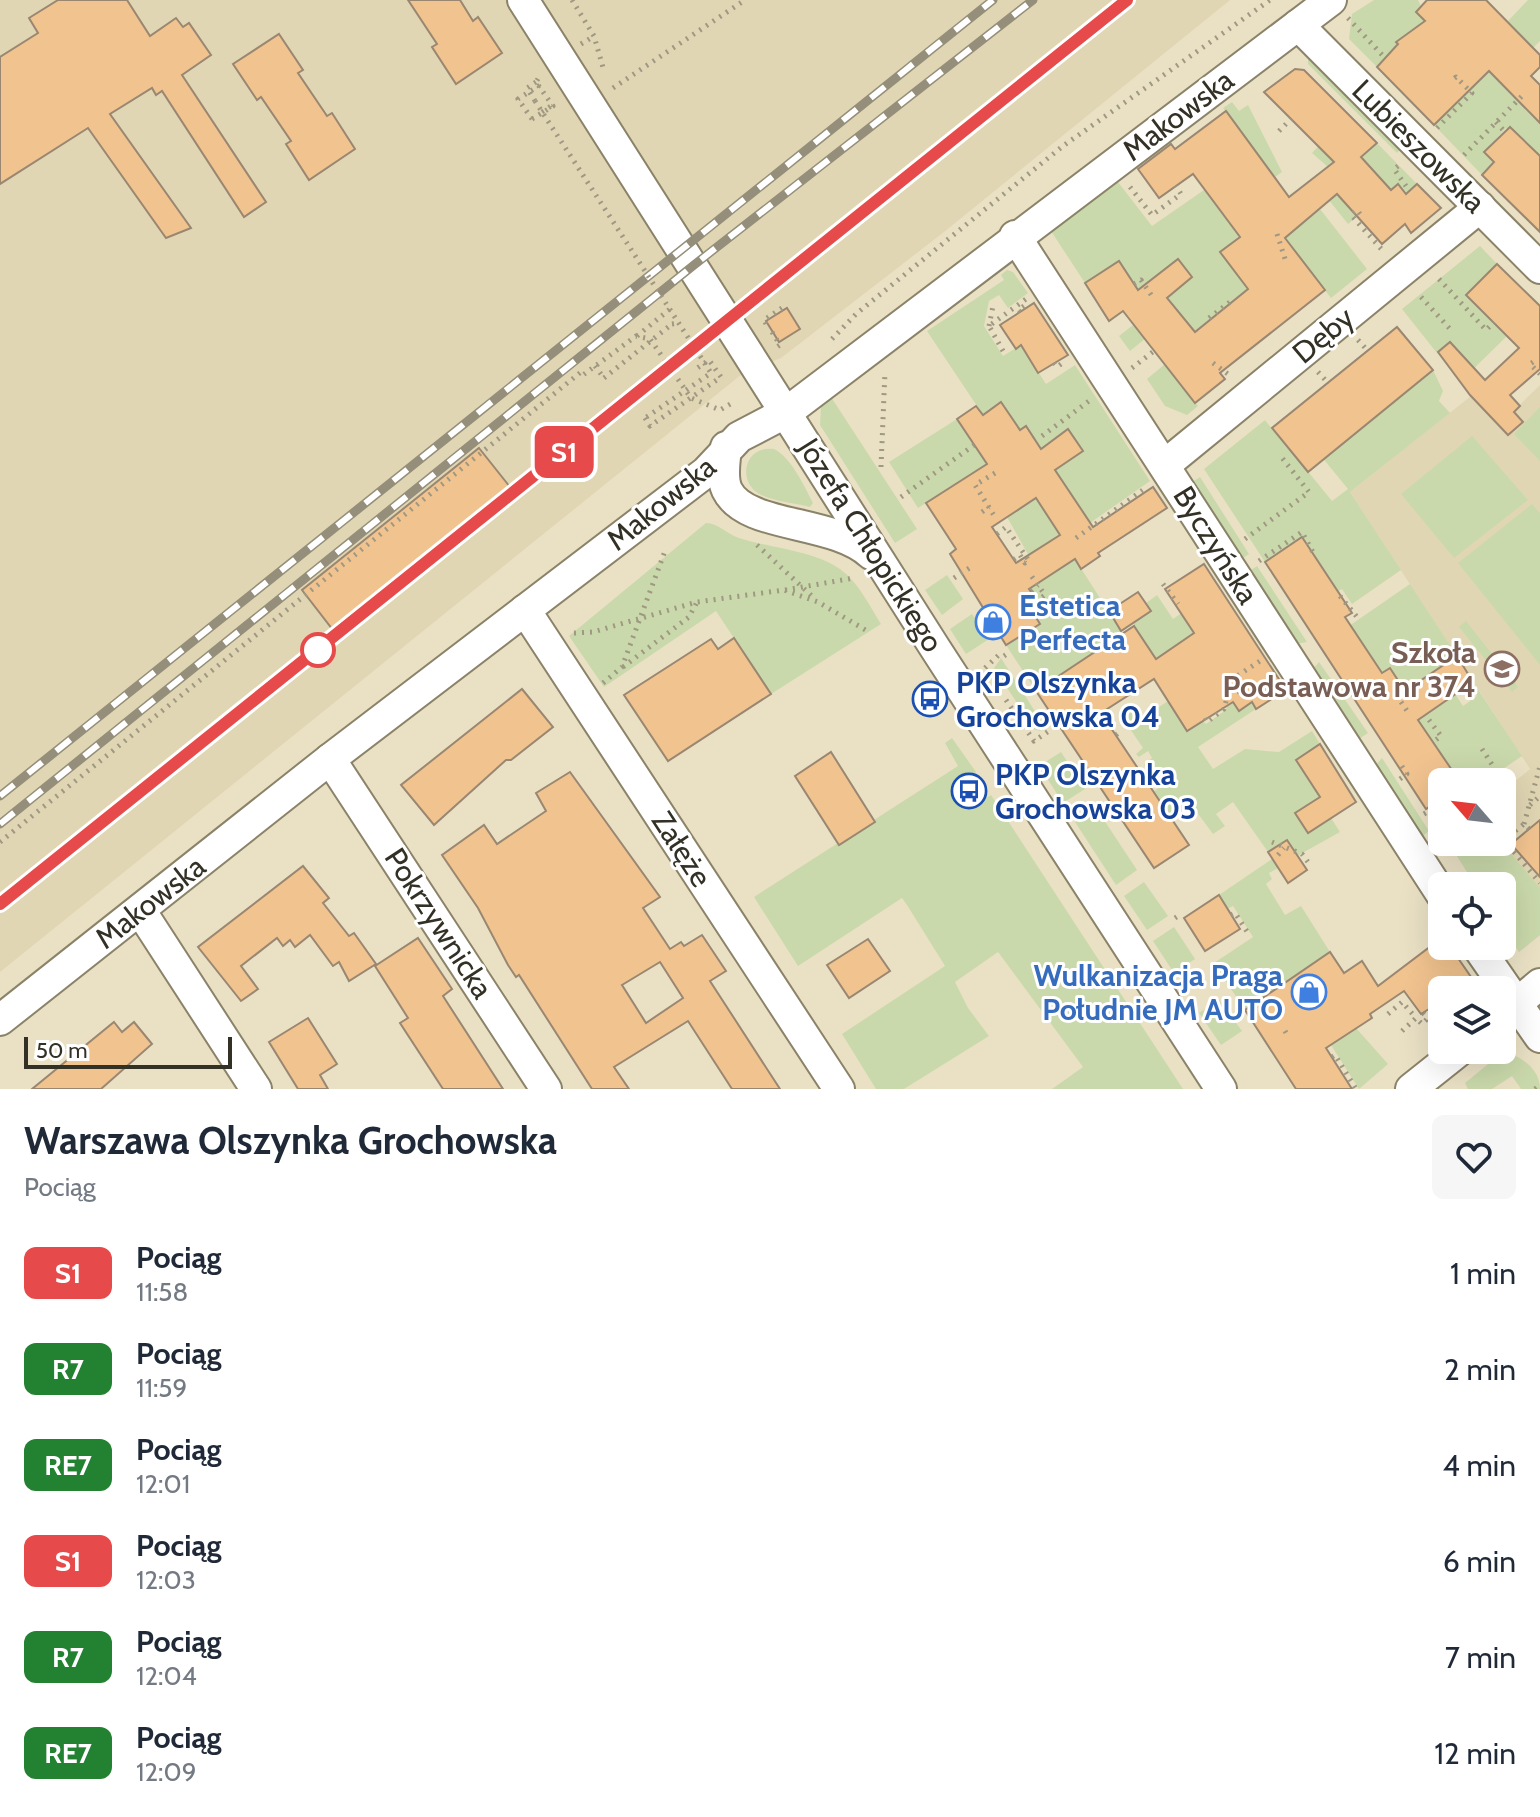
<!DOCTYPE html>
<html lang="pl">
<head>
<meta charset="utf-8">
<style>
  :root { --surface:#fff; --page:#f6f6f7; --text:#1f2937; --muted:#747a83 }
  body { margin:0; font-family:Cabin,sans-serif; background:var(--page); color:var(--text); height:100vh; display:flex; flex-direction:column; font-size:30px; white-space:nowrap }
  * { box-sizing:border-box; margin:0 }
  p { font-size:26px; color:var(--muted) }
  .icon { flex:none; width:44px; height:44px; fill:none; stroke:currentColor; stroke-width:2; stroke-linecap:round; stroke-linejoin:round }
  .map { position:relative; height:1089px; overflow:hidden }
  .drawer { display:flex; flex-direction:column; background:var(--surface); flex:1 }
  .drawer>* { flex:none }
  .badge { padding:0 16px; border-radius:12px; font-size:28px; line-height:52px }
  .needle { width:52px; rotate:298deg }
  .fabs { position:absolute; left:1428px; top:768px; display:grid; gap:16px }
  .fabs a { display:grid; place-items:center; width:88px; height:88px; border-radius:12px; background:var(--surface); box-shadow:0 8px 32px #0002; font-size:40px }
  .scale { position:absolute; left:24px; bottom:20px; width:208px; box-sizing:border-box; padding-left:8px; border:4px solid #333025; border-top:0; font-size:22px; line-height:28px; white-space:nowrap; color:#333025; -webkit-text-stroke:6px #fff; paint-order:stroke }
  .map>.badge { position:absolute; translate:-50% -50%; box-shadow:0 0 0 4px #fff }
  .round { display:grid; place-items:center; flex:none; width:84px; height:84px; border-radius:12px; background:var(--page) }
  .overview { display:flex; align-items:center; justify-content:space-between; height:136px; padding:0 24px }
  h1 { font-size:38px; font-weight:800; line-height:60px }
  ul { padding:0; list-style:none }
  li { display:flex; align-items:center; gap:24px; height:96px; padding:0 24px }
  li div { flex:1 }
  li b { display:block; font-size:30px }
  li em { font-style:normal }
  li .badge { min-width:88px; font-weight:700; text-align:center }
  .map>svg:first-child { display:block }
  .built { fill:#e1d6b3 }
  .green { fill:#cad9ab }
  .building { fill:#f1c38f; stroke:#9a8772; stroke-width:2; fill-rule:evenodd }
  .lines { fill:none; stroke-linecap:round; stroke-linejoin:round }
  .minor-casing { stroke:#8b8369; stroke-width:34 }
  .path { stroke:#9f9883; stroke-width:5; stroke-dasharray:2 6; stroke-linecap:butt }
  .minor { stroke:#fff; stroke-width:30 }
  .rail-casing { stroke:#948e7a; stroke-width:9 }
  .rail { stroke:#fff; stroke-width:6; stroke-dasharray:18; stroke-linecap:butt }
  .path-bridge { stroke:#9f9883; stroke-width:5; stroke-dasharray:2 6; stroke-linecap:butt }
  .line-casing { stroke:#fff; stroke-width:18 }
  .line { stroke:#e74a4a; stroke-width:12 }
  .stop-dot { fill:#fff; stroke:#e74a4a; stroke-width:4 }
  .labels { text-anchor:middle; dominant-baseline:central; stroke-width:6; stroke-linejoin:round; paint-order:stroke }
  .street-label { font-size:30px; fill:#333025; stroke:#fff }
  .shop-label { font-size:30px; font-weight:bold; fill:#366cbe; stroke:#fff; text-anchor:start }
  .education-label { font-size:30px; font-weight:bold; fill:#785e54; stroke:#fff; text-anchor:end }
  .transit-label { font-size:30px; font-weight:bold; fill:#164399; stroke:#fff; text-anchor:start }
</style>
</head>
<body>
<div class="map">
<svg width="1540" height="1089" viewBox="0 0 1540 1089">
  <rect width="100%" height="100%" fill="#eae1c5"/>
  <g class="built">
    <path d="M0,0h1230l-286,232 -163,126 -39,16 -742,598z"/>
    <path d="M1540,385v550l-21,17 -17,-27v-39h-26l-28,-44h54v-50l28,-23 -180,-277 121,-96 28,29z"/>
  </g>
  <g class="green">
    <path d="M1374,0h44l3,6 -5,6c38,35 79,67 124,90v55l-34,-29 -22,24 10,10 -12,13 -48,-50 32,-31 -28,-29 4,-4 -31,-30 -14,10 2,4 -22,22 -28,-28 3,-25z"/>
    <path d="M1528,0h12v41l-7,7 -26,-26z"/>
    <path d="M1308,54l94,93 -5,6 -89,-89z"/>
    <path d="M1232,102l7,9 9,-6 34,67 -7,5 -52,-69z"/>
    <path d="M1348,115l13,42 16,-14 40,41 -10,9 -9,-9 -50,40 -36,-45 3,-2 18,21 5,-4 -10,-27 -16,-14z"/>
    <path d="M1118,182l34,44 52,-36 35,46 -19,16 12,15 88,-58 47,60 -36,29 -34,-44 -99,83 -20,-25 -48,39 -11,-15 52,-41 7,-36 -22,17 7,9 -19,13 -26,-37 -33,22 -34,-52z"/>
    <path d="M1480,246l17,18 -30,31 40,41 -47,46 -58,-73z"/>
    <path d="M1007,270l6,2 15,21 -20,15 -9,-13 -10,6 -5,25 19,30 18,-11 25,39 29,-19 75,116 -60,42 -12,-20 -9,5 -45,-72 6,-4 -3,-6 -7,4 -19,-27 -18,12 -56,-84 77,-51 -3,-5z"/>
    <path d="M1165,364l33,42 -11,9 -22,-9 -18,-27z"/>
    <path d="M1433,370l10,21 -4,10 11,12 -100,79 51,78 -49,34 -10,-15 -5,3 -35,-55 -37,25 -61,-93 61,-49 24,30 12,-10v23l31,38 16,-12 -60,-73z"/>
    <path d="M831,397l86,132 -22,14 -75,-118 1,-18z"/>
    <path d="M1540,407v54l-26,-27z"/>
    <path d="M957,419l17,25 18,16 -6,4 4,5 -9,35 -17,-25 -46,29 -29,-46z"/>
    <path d="M1472,436l56,64 -74,58 -53,-64z"/>
    <path d="M774,449c17,8 30,37 39,54l-3,4c-15,-4 -43,-6 -55,-16 -18,-17 -7,-46 19,-42z"/>
    <path d="M1200,477l49,77 -9,6 -51,-76z"/>
    <path d="M1036,498l24,37 -18,12 -9,16 -26,-46z"/>
    <path d="M1532,504l8,9v152l-82,-102z"/>
    <path d="M706,523c12,0 21,11 33,15 31,10 74,12 101,31 19,14 29,36 41,55l-110,70 -55,-83 -112,76 -35,-51z"/>
    <path d="M1075,559l48,75 -87,57 -30,-46 34,-21 -2,-4 8,-5 -19,-31 23,-17 4,6z"/>
    <path d="M1257,566l50,76 -11,2 -48,-72z"/>
    <path d="M947,575l16,24 -21,16 -17,-25z"/>
    <path d="M1410,584l47,72 -30,20 -2,8 -19,20 -24,-30 -53,-14 -9,-14z"/>
    <path d="M1157,595l16,24 10,-7 11,21 -31,21 21,37 -15,10 18,30 16,-10 3,3 20,-14 5,-19 8,19 13,-8 4,7 -58,38 15,22 32,-20 34,3 33,-21 8,13 -23,16 23,37 -25,16 12,20 24,-15 9,14 -43,24 -23,-7 -6,3 -35,-50 -17,12 9,12 -12,8 -20,-27 -21,13 -19,-28 15,-11 -7,-11 -10,7 -7,-12 8,-7 -4,-7 -9,6 -3,-3 7,-6 -21,-31 12,-8 7,10 27,-18 -29,-45 10,-7 -16,-26 18,-12 -5,-8z"/>
    <path d="M972,614l17,25 -23,15 -16,-25z"/>
    <path d="M1466,621l52,66 -6,5 -53,-65z"/>
    <path d="M1001,658l44,69 -5,4 -6,-2 -40,-61z"/>
    <path d="M1319,662l49,71 -9,6 -47,-69z"/>
    <path d="M1473,682l49,74 -22,15 6,8 -4,3h-26l-8,-11 -14,9 -37,-61 38,-25 8,12 14,-10 -7,-11z"/>
    <path d="M952,738l24,34 -17,12 13,22 19,-11 192,294h-131l31,-22 -85,-115 -43,30 13,26 21,28 -85,53h-28l-34,-55 103,-68 -38,-61 -5,-7 -104,68 -44,-69 204,-131 -13,-23z"/>
    <path d="M1061,752l24,37 -22,14 -24,-37z"/>
    <path d="M1382,758l47,73 -5,4h-4l-45,-69z"/>
    <path d="M1096,808l41,62 -21,15 -41,-63z"/>
    <path d="M1448,842h53l39,46v47l-21,17 -17,-27v-39h-26z"/>
    <path d="M1272,859l6,9 -9,5 3,6 -6,5 19,31 16,-9 29,46 -85,58 -31,-47 39,-26 -20,-31 -6,3 -8,-14z"/>
    <path d="M1144,882l24,34 -21,14 -23,-34z"/>
    <path d="M1174,927l21,32 -21,14 -21,-32z"/>
    <path d="M1219,999l23,32 -21,14 -22,-32z"/>
    <path d="M1356,1028l32,36 -29,25 -28,-44z"/>
    <path d="M1504,1051c17,6 36,17 36,38h-19l-9,-13 -20,13h-24l-3,-6z"/>
  </g>
  <g class="building">
    <path d="M58,0h69l23,36 26,-18 7,9 6,-4 22,32 -29,20 84,127 -22,15 -82,-126 -6,4 -4,-7 -42,26 81,114 -25,10 -78,-110 -88,56v-127l38,-24 -9,-15z"/>
    <path d="M408,0h52l13,21 5,-4 24,36 -46,31 -24,-37 5,-3z"/>
    <path d="M1427,0h59l54,55v12l-9,9 9,9v38l-51,-52 -55,54 -57,-58 21,-23 -2,-2 29,-21 -9,-9z"/>
    <path d="M279,34l24,36 -5,3 29,43 5,-3 23,36 -46,31 -23,-36 5,-3 -30,-44 -4,3 -24,-36z"/>
    <path d="M1295,69l9,1 73,73 -16,14 30,33 7,-6 8,10 11,-10 24,24 -30,25 -6,-9 -23,20 -45,-50 -52,44 40,52 -105,83 5,6 -30,24 -72,-92 -14,10 -24,-38 34,-22 19,29 40,-31 14,18 -25,21 28,34 53,-43 -28,-37 20,-15 -47,-63 -34,24 -21,-29 33,-25 4,5 51,-38 63,86 45,-35 -70,-70z"/>
    <path d="M1510,127l30,29v76l-58,-57 12,-13 -10,-10z"/>
    <path d="M1497,264l43,42v63l-30,26 10,11 -6,6 9,10 -15,13 -38,-40 -32,-43 12,-10 35,38 34,-32 -53,-53z"/>
    <path d="M1034,303l34,52 -30,18 -17,-28 -5,4 -16,-24z"/>
    <path d="M787,308l13,21 -21,13 -13,-21z"/>
    <path d="M1397,327l36,43 -125,102 -36,-44z"/>
    <path d="M1001,402l19,28 6,-4 15,23 27,-20 15,22 -28,19 38,57 60,-40 14,21 -69,45 2,3 -19,13 -6,-10 -46,30 5,7 -8,5 14,23 -34,21 -56,-91 6,-5 -30,-46 61,-39 -30,-45 19,-13 7,9zM1036,498l24,37 -44,28 -24,-36z"/>
    <path d="M479,448l31,39 -177,143 -31,-40z"/>
    <path d="M1302,537l50,76 -7,4 37,56 8,-5 15,23 52,-35 16,26 -55,38 42,62h-18v16l-16,11 -161,-247z"/>
    <path d="M1204,564l82,126 -30,19 -4,-7 -13,9 -6,-9 -46,29 -33,-52 -53,34 88,132 -35,23 -118,-177 98,-65 22,33 38,-26 -29,-44z"/>
    <path d="M1138,592l13,19 -30,20 -12,-20z"/>
    <path d="M734,638l37,56 -103,67 -44,-66 87,-56 7,10z"/>
    <path d="M522,689l31,38 -42,33h-5l-72,65 -33,-40z"/>
    <path d="M1320,744l36,58 -48,31 -13,-20 25,-16 -24,-37z"/>
    <path d="M831,752l44,70 -36,23 -44,-69z"/>
    <path d="M570,772l90,125 -17,11 27,41 11,-7 3,4 18,-11 24,36 -16,10 70,108h-48l-44,-68 -74,46 15,22h-37l-73,-114 -3,2 -8,-12 -30,-57 -36,-53 42,-30 13,19 49,-33 -10,-18zM660,962l23,36 -37,25 -24,-38z"/>
    <path d="M1540,820v57l-29,-33z"/>
    <path d="M1287,840l20,30 -19,13 -20,-31z"/>
    <path d="M303,866l26,32 -6,5 26,33 5,-3 22,31 -27,17 -10,-19 -6,4 -23,-31 -15,12 -5,-7 -7,6 -6,-8 -36,28 17,23 -17,12 -43,-54z"/>
    <path d="M1219,895l21,34 -35,22 -21,-33z"/>
    <path d="M418,938l34,51 -9,7 60,93h-60l-43,-66 8,-5 -33,-52z"/>
    <path d="M868,939l22,32 -41,27 -22,-33z"/>
    <path d="M1435,943l8,11 8,-6 29,42h-38v33l-13,-14 -8,5 -17,-23 -34,23 2,4 -46,30 26,41h-56l-51,-79 85,-58 14,21 18,-12 16,25z"/>
    <path d="M308,1018l29,46 -17,11 8,14h-30l-29,-47z"/>
    <path d="M114,1022l8,10 12,-10 18,22 -51,45h-69z"/>
  </g>
  <g class="lines">
    <g class="minor-casing">
      <g id="minor">
        <path d="M523,0l412,648 286,441"/>
        <path d="M1298,25l242,243"/>
        <path d="M1015,236l427,659"/>
        <path d="M726,447c-1,14 -5,30 1,43 19,39 106,29 144,64"/>
        <path d="M1166,464l314,-257"/>
        <path d="M525,610l314,479"/>
        <path d="M330,759l216,330"/>
        <path d="M140,910l116,179"/>
        <path d="M1477,946l63,91"/>
        <path d="M1502,1016l38,-32"/>
        <path d="M0,1020l330,-261 376,-287 33,-35 48,-25 544,-412"/>
        <path d="M1411,1089l49,-39"/>
      </g>
    </g>
    <g class="path">
      <path d="M572,0l22,36 10,35"/>
      <path d="M1348,18l37,40"/>
      <path d="M581,44l13,-8"/>
      <path d="M613,88l132,-88"/>
      <path d="M535,101l-8,-13 9,-6"/>
      <path d="M532,119l21,-13 -17,-24 3,-5"/>
      <path d="M1496,122l8,9"/>
      <path d="M1437,128l35,-35 -16,-16 -4,3"/>
      <path d="M1279,131l12,-12"/>
      <path d="M1464,155l58,-59"/>
      <path d="M1398,166l-4,3 12,17"/>
      <path d="M1130,187l22,28 29,-21 -5,-8"/>
      <path d="M1360,214l-3,-4 -6,5 33,37"/>
      <path d="M1277,234l9,28"/>
      <path d="M1439,279l47,51 8,-8"/>
      <path d="M1134,284l7,-4 13,19"/>
      <path d="M1421,297l30,33"/>
      <path d="M1020,312l-2,-2 9,-6"/>
      <path d="M1209,318l21,-16 2,2"/>
      <path d="M672,324l7,-1"/>
      <path d="M766,324l-2,-4 21,-14"/>
      <path d="M989,326l4,-20"/>
      <path d="M772,332l8,13 -6,4"/>
      <path d="M637,336l33,-27"/>
      <path d="M832,339l24,-25 207,-168 207,-146"/>
      <path d="M1358,340l10,11"/>
      <path d="M1003,351l-14,-25 37,-27"/>
      <path d="M1533,362l-3,2 10,10"/>
      <path d="M1054,363l3,4 8,-6"/>
      <path d="M1213,363l15,11"/>
      <path d="M595,366l9,12"/>
      <path d="M1132,368l22,-17"/>
      <path d="M1318,372l10,11"/>
      <path d="M645,418l5,8 71,-49 -12,-17 -16,11"/>
      <path d="M1042,436l47,-35"/>
      <path d="M881,467l4,-95"/>
      <path d="M995,473l-20,12 20,32"/>
      <path d="M901,497l76,-54"/>
      <path d="M982,512l7,-5"/>
      <path d="M997,534l9,-7 23,34 -4,2 -5,-8 -7,5"/>
      <path d="M1076,538l71,-51"/>
      <path d="M1245,539l64,-47 -30,-38"/>
      <path d="M757,545l57,53"/>
      <path d="M1259,561l43,-29 13,24"/>
      <path d="M954,578l17,-11"/>
      <path d="M1163,584l15,20"/>
      <path d="M785,590l69,-12"/>
      <path d="M1031,591l7,-6"/>
      <path d="M1340,596l17,21"/>
      <path d="M1029,606l16,-11 -15,-21"/>
      <path d="M986,627l6,-4"/>
      <path d="M574,633l19,-1 104,-30 87,-12 34,12 51,30"/>
      <path d="M1004,656l6,-4"/>
      <path d="M623,667l66,-50 8,-15"/>
      <path d="M985,668l17,-16"/>
      <path d="M603,683l19,-16 43,-116"/>
      <path d="M1240,693l-9,-13 29,-19"/>
      <path d="M1006,700l28,41 18,-12"/>
      <path d="M1401,702l9,13"/>
      <path d="M1205,718l2,4 17,-13 5,-19 6,-4"/>
      <path d="M1429,720l12,16 -8,6"/>
      <path d="M1116,735l6,-5"/>
      <path d="M1482,749l22,34"/>
      <path d="M1400,779l7,-5 -6,-9"/>
      <path d="M1530,805l10,-9"/>
      <path d="M1424,814l15,-9"/>
      <path d="M1524,824l16,-58"/>
      <path d="M1529,829l-5,-5 -20,16 36,43"/>
      <path d="M0,842l581,-470 2,3 53,-39 14,3 41,59 29,12 12,-7"/>
      <path d="M1272,842l30,12 6,8"/>
      <path d="M1278,855l6,-7"/>
      <path d="M1231,915l4,-2 13,20"/>
      <path d="M1175,918l6,-4"/>
      <path d="M1423,1013l16,18"/>
      <path d="M1388,1014l14,-12 14,16"/>
      <path d="M1285,1031l4,7"/>
      <path d="M1402,1031l14,-13 6,6 6,-6"/>
      <path d="M1332,1057l3,-2 21,34"/>
      <path d="M1535,1089l5,-4"/>
    </g>
    <use href="#minor" class="minor"/>
    <g class="rail-casing">
      <g id="rail">
        <path d="M0,796l993,-796"/>
        <path d="M0,824l694,-559 339,-265"/>
        <path d="M0,904l1127,-904"/>
      </g>
    </g>
    <use href="#rail" class="rail"/>
    <g class="path-bridge">
      <path d="M535,101l176,272 -66,45"/>
      <path d="M542,112l12,-8"/>
      <path d="M532,119l-14,-20 22,-14"/>
      <path d="M604,378l68,-54"/>
    </g>
  </g>
  <g class="lines">
    <g class="line-casing">
      <path id="line" d="M0,904l1127,-904"/>
    </g>
    <use href="#line" class="line"/>
  </g>
  <defs>
    <g id="shop-ring" transform="scale(1.8)"><circle r="9.5" fill="#fff" stroke="#3f7fe0" stroke-width="1.5"/><path d="M-5-2.5h2.3a2.7 3.5 0 0 1 5.4 0H5L5.5 6h-11ZM-1.5-2.5h3a1.5 2.3 0 0 0-3 0Z" fill="#3f7fe0"/></g>
    <g id="school-ring" transform="scale(1.8)"><circle r="9.5" fill="#fff" stroke="#8d6e63" stroke-width="1.5"/><path d="M0-5L7-2L0 1L-7-2ZM-4 1L0 2.5L4 1V4Q0 6-4 4Z" fill="#8d6e63"/></g>
    <g id="bus-ring" transform="scale(1.8)"><circle r="9.5" fill="#fff" stroke="#1a4fb4" stroke-width="1.5"/><path d="M-5-6H5V4H4V6H2V4H-2V6H-4V4H-5ZM-3.5-4V0h7V-4ZM-3.5 1.2v1.5H-2V1.2ZM2 1.2v1.5H3.5V1.2Z" fill="#1a4fb4"/></g>
  </defs>
  <g fill-rule="evenodd">
    <use href="#shop-ring" x="993" y="622"/>
    <use href="#school-ring" x="1502" y="669"/>
    <use href="#bus-ring" x="930" y="699"/>
    <use href="#bus-ring" x="969" y="791"/>
    <use href="#shop-ring" x="1309" y="992"/>
  </g>
  <circle class="stop-dot" cx="318" cy="650" r="16"/>
  <g class="labels">
    <g class="street-label">
      <text transform="translate(1178 115) rotate(-37)">Makowska</text>
      <text transform="translate(1419 146) rotate(45)">Lubieszowska</text>
      <text transform="translate(1323 335) rotate(-40)">Dęby</text>
      <text transform="translate(661 503) rotate(-39)">Makowska</text>
      <text transform="translate(871 545) rotate(58)">Józefa Chłopickiego</text>
      <text transform="translate(1216 545) rotate(58)">Byczyńska</text>
      <text transform="translate(682 849) rotate(57)">Załęże</text>
      <text transform="translate(150 902) rotate(-38)">Makowska</text>
      <text transform="translate(439 923) rotate(57)">Pokrzywnicka</text>
    </g>
    <g class="shop-label">
      <text x="1019" y="605">Estetica<tspan x="1019" dy="34">Perfecta</tspan></text>
      <text x="1283" y="975" text-anchor="end">Wulkanizacja Praga<tspan x="1283" dy="34">Południe JM AUTO</tspan></text>
    </g>
    <g class="education-label">
      <text x="1476" y="652">Szkoła<tspan x="1476" dy="34">Podstawowa nr 374</tspan></text>
    </g>
    <g class="transit-label">
      <text x="956" y="682">PKP Olszynka<tspan x="956" dy="34">Grochowska 04</tspan></text>
      <text x="995" y="774">PKP Olszynka<tspan x="995" dy="34">Grochowska 03</tspan></text>
    </g>
  </g>
</svg>
<div class="fabs">
<a><svg class="needle" viewBox="-14 -14 28 28"><path d="M0-13l5 13h-10z" fill="#e53935"/><path d="M0 13l5-13h-10z" fill="#747a83"/></svg></a>
<a><svg class="icon" aria-label="locate" viewBox="0 0 24 24"><circle cx="12" cy="12" r="6"/><path d="M12 2v4M12 18v4M2 12h4M18 12h4"/></svg></a>
<a><svg class="icon" aria-label="layers" viewBox="0 0 24 24"><path d="M12 4l9 5-9 5-9-5zM3 14l9 5 9-5"/></svg></a>
</div>
<div class="scale">50 m</div>
<b class="badge" style="left:564px;top:452px;background:#e74a4a;color:#fff">S1</b>
</div>
<section class="drawer">
<div class="overview"><div><h1>Warszawa Olszynka Grochowska</h1><p>Pociąg</p></div><a class="round"><svg class="icon" aria-label="heart" viewBox="0 0 24 24"><path d="M12 20l-8-8c-3-5 5-10 8-4 3-6 11-1 8 4z"/></svg></a></div>
<ul>
<li><span class="badge" style="background:#e74a4a;color:#fff">S1</span><div><b>Pociąg</b><p>11:58</p></div><em>1 min</em></li>
<li><span class="badge" style="background:#238132;color:#fff">R7</span><div><b>Pociąg</b><p>11:59</p></div><em>2 min</em></li>
<li><span class="badge" style="background:#238132;color:#fff">RE7</span><div><b>Pociąg</b><p>12:01</p></div><em>4 min</em></li>
<li><span class="badge" style="background:#e74a4a;color:#fff">S1</span><div><b>Pociąg</b><p>12:03</p></div><em>6 min</em></li>
<li><span class="badge" style="background:#238132;color:#fff">R7</span><div><b>Pociąg</b><p>12:04</p></div><em>7 min</em></li>
<li><span class="badge" style="background:#238132;color:#fff">RE7</span><div><b>Pociąg</b><p>12:09</p></div><em>12 min</em></li>
</ul>
</section>
</body>
</html>
